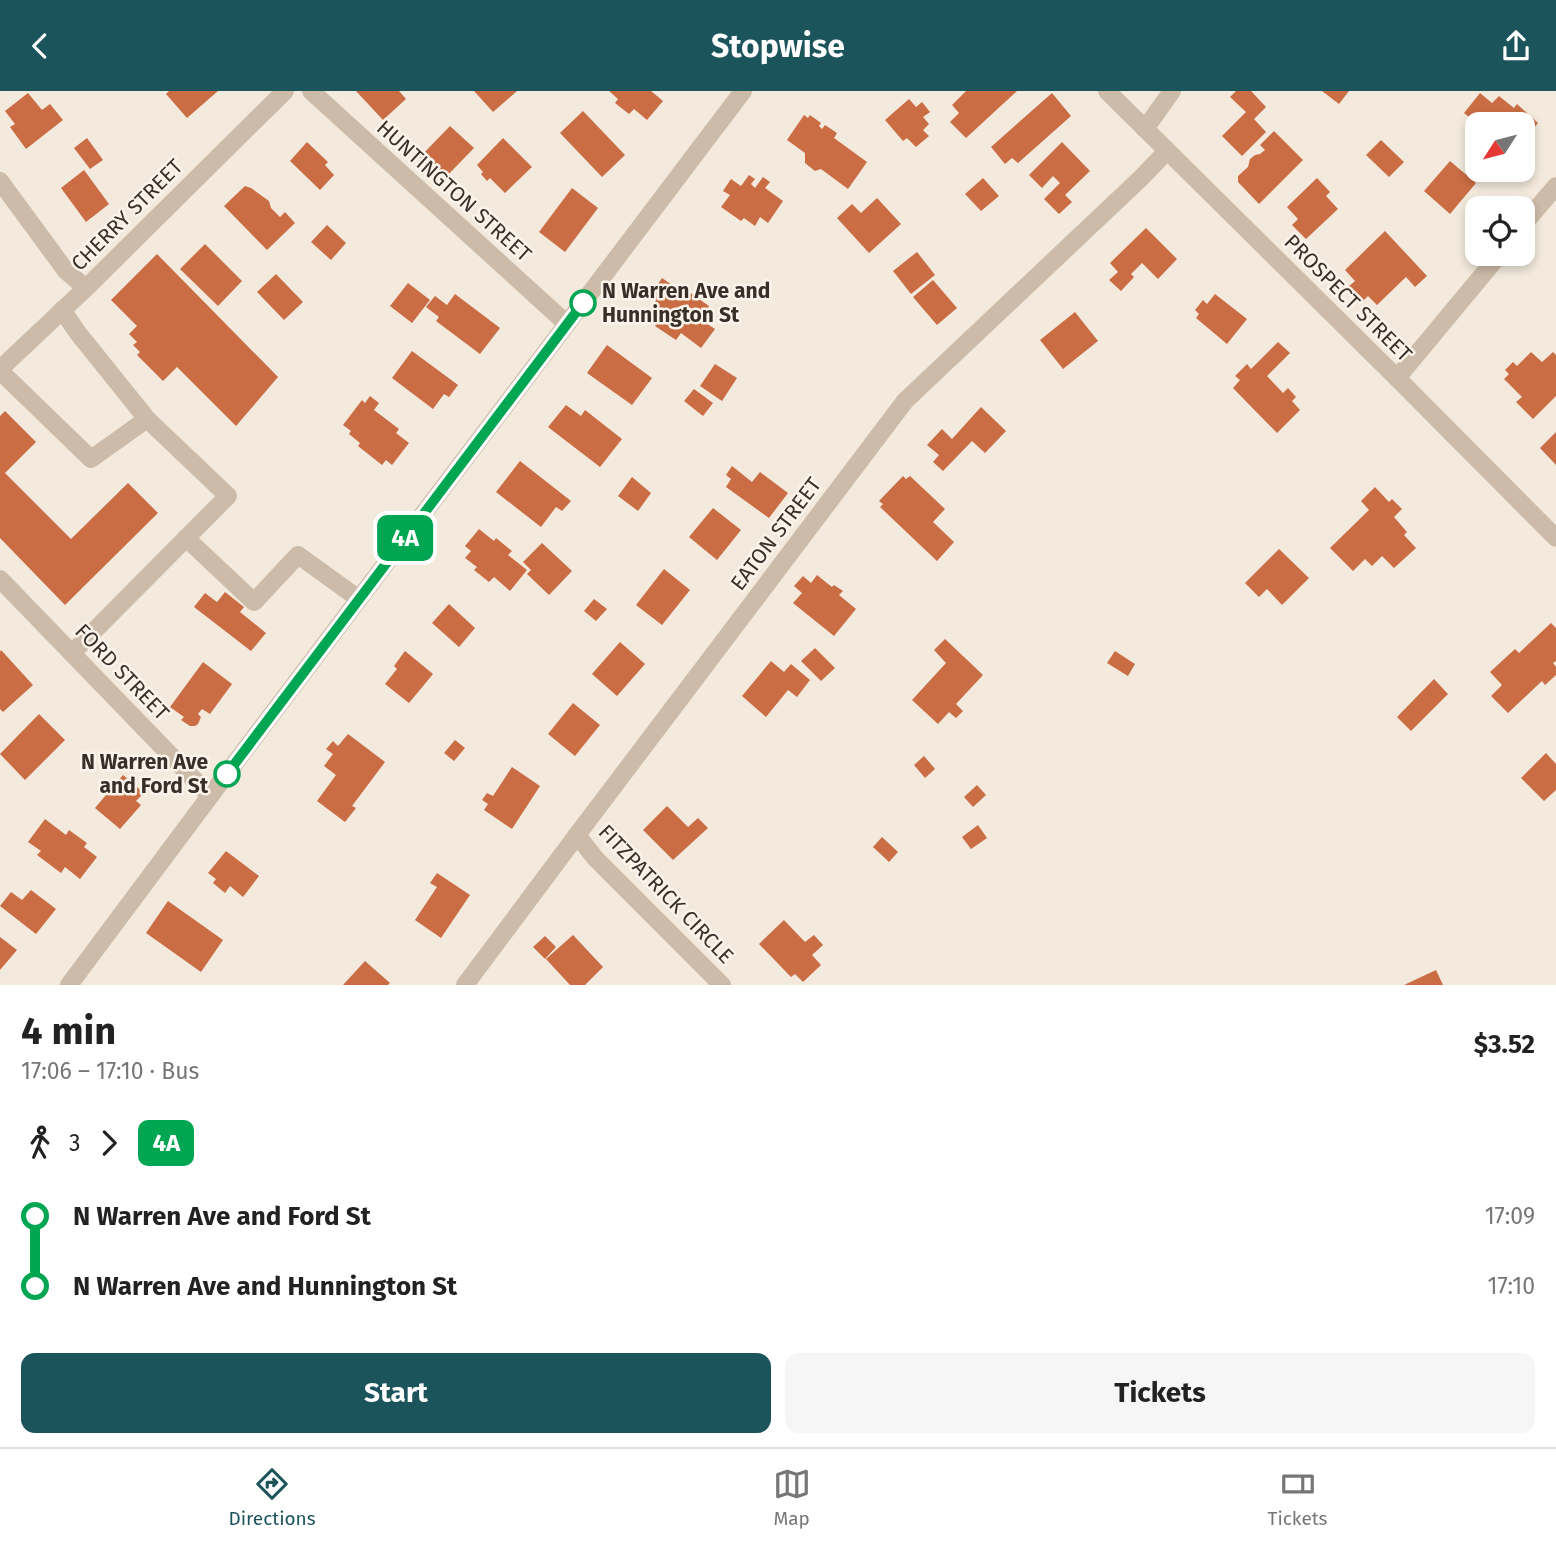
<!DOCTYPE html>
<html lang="en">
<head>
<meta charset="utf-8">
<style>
  :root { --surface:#fff; --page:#f6f6f6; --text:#222; --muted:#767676; --line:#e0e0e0; --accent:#1c545c }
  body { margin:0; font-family:"Fira Sans",sans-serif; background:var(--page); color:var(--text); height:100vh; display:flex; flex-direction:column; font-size:26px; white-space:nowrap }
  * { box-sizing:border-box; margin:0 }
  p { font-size:23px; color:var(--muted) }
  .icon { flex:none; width:38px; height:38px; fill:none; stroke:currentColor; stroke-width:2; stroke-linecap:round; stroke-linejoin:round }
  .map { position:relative; height:894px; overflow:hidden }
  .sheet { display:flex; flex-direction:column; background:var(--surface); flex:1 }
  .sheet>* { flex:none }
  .badge { padding:0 14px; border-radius:10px; font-size:24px; line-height:46px }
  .needle { width:46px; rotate:234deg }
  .buttons { position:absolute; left:1465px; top:21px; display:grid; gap:14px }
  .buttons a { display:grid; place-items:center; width:70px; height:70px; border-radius:14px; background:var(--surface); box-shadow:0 4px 10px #0003; font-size:35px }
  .map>.badge { position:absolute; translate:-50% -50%; box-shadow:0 0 0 4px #fff }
  .legs { display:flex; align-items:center; gap:10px; height:77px; padding:0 21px; font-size:23px }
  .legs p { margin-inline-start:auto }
  .headline { display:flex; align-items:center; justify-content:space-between; height:119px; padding:0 21px }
  h1 { font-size:38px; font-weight:700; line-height:52px }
  .button { display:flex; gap:14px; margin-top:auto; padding:14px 21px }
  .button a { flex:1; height:80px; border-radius:14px; background:var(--accent); color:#fff; font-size:28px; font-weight:700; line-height:80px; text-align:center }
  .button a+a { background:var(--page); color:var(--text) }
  ul { padding:0 21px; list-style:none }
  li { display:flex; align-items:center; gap:24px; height:70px; font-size:26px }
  li i { display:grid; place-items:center; width:10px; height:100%; margin:0 9px; background:currentColor }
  li i::after { content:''; width:18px; height:18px; margin:-9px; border:5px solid; border-radius:50%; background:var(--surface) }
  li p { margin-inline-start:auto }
  li:first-child i { background:linear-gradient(#0000 50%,currentColor 0) }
  li:last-child i { background:linear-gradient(currentColor 50%,#0000 0) }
  header { display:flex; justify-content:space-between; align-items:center; height:91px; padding:0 21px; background:var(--accent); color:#fff; font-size:32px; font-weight:700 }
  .dock { display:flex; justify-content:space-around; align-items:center; height:98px; border-top:2px solid var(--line); background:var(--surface); font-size:19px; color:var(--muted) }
  .dock a { display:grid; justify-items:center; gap:4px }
  .dock .current { color:var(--accent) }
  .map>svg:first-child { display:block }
  .building { fill:#ca6d44 }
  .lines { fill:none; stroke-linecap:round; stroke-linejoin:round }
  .minor { stroke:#ccbba8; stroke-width:18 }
  .line-1-casing { stroke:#fff; stroke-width:16 }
  .line-1 { stroke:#00a651; stroke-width:10 }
  .stop-1-dot { fill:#fff; stroke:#00a651; stroke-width:3.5 }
  .labels { text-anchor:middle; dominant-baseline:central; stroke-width:5; stroke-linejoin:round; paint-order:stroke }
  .street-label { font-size:21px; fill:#392f29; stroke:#faf4ea }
  .stop-label { font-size:21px; font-weight:bold; fill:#392f29; stroke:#faf4ea; text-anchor:start }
</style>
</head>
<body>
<header><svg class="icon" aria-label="back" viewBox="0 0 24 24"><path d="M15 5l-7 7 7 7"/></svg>Stopwise<svg class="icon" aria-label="share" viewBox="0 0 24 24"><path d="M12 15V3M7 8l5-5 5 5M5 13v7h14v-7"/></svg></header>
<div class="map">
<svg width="1556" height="894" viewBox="0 0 1556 894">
  <rect width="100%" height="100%" fill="#f3eadd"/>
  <g class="building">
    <path d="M169,0h49l-31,27 -21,-24z"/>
    <path d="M356,0h43l7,8 -23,21z"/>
    <path d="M474,0h43l-24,21z"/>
    <path d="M609,0h42l12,10 -16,19 -13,-11 -5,5 -14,-11 3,-4z"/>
    <path d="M966,0h51l-51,47 -16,-16 9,-9 -7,-8z"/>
    <path d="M1236,0h15l15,16 -12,12 12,13 -24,24 -20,-20 24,-24 -16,-15z"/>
    <path d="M1322,0h27l-10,13z"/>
    <path d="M28,2l14,17 8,-6 13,16 -37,29 -16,-22 5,-3 -10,-13z"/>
    <path d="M1052,2l19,23 -53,47 -6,-5 -7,6 -14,-17z"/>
    <path d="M1480,2l12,10 7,-7 15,12 3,-4 21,19 -16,19v-18h-44l-14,-11z"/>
    <path d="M909,8l7,8 6,-5 8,10 -7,5 6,7 -6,6 6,6 -13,11 -9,-9 -4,3 -18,-21z"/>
    <path d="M583,20l42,44 -23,22 -42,-44z"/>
    <path d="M804,24l4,3 2,-3 11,8 -2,3 3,3 3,-4 12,8 -3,5 33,24 -19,27 -27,-20 -6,2 -10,-8v-10l-18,-13z"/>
    <path d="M450,35l24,22 -30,31 -24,-22z"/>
    <path d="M1274,40l29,29 -44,44 -21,-22v-6l10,-9 2,-8 5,-4 5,-1 5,-4 -5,-5z"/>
    <path d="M87,47l16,22 -13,9 -16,-21z"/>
    <path d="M503,47l29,29 -27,26 -15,-15 -3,3 -6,-7 2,-2 -6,-7z"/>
    <path d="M1381,49l23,22 -15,15 -23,-22z"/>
    <path d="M307,51l21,20 -3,3 9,10 -14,15 -30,-29z"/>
    <path d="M1062,51l28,29 -25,24 7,7 -13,12 -15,-15 16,-16 -7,-7 -11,12 -13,-13z"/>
    <path d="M1450,70l26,22 -26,31 -26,-23z"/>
    <path d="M84,79l25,34 -23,18 -25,-34z"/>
    <path d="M749,84l6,4 -4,5 4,4 8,-11 7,5 -5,6 18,13 -15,22 -8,-6 -5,9 -11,-8 -3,3 -20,-14 9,-12 -7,-4 8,-12 10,7z"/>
    <path d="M983,87l16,18 -18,15 -16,-17z"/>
    <path d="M1317,87l13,14 -4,4 12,13 -32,30 -14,-14 6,-6 -11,-12z"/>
    <path d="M245,95l6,2 18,13 2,7 9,9 5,-5 10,11 -28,27 -43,-44z"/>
    <path d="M572,97l26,20 -33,44 -26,-20z"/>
    <path d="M877,107l24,26 -32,29 -32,-35 15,-14 9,9z"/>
    <path d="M327,134l19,18 -15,17 -20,-18z"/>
    <path d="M1146,137l31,31 -19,20 -16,-16 -11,11 3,3 -13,14 -12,-11 9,-8 -8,-9z"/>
    <path d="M1385,140l42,45 -12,11 -9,-10 -29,28 -9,-9 -5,5 -15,-14 7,-6 -10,-11z"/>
    <path d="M205,153l37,37 -24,25 -38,-37z"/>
    <path d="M917,161l18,23 -24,19 -18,-23z"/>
    <path d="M157,163l121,123 -42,49 -59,-59 -14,14 -26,-26 3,-3 -7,-7 4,-3 -8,-8 8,-8 -26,-26z"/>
    <path d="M276,183l27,28 -19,18 -27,-28z"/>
    <path d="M662,187l22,15 2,-3 23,16 -9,13 15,10 -14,19 -20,-15 -5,7 -21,-14 3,-5 -11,-7 9,-14 -6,-4z"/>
    <path d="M933,189l24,28 -20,17 -24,-28z"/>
    <path d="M408,192l22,17 -18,23 -22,-17z"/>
    <path d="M455,203l45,34 -20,26 -44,-33 3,-4 -13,-10 9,-11 12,9z"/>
    <path d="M1215,203l32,25 -20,25 -31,-26 3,-4 -4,-4 8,-10 4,4z"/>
    <path d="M1075,221l23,29 -35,28 -23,-29z"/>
    <path d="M1278,251l12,11 -23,23 16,17 5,-5 8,9 -4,4 8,9 -23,23 -44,-45 7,-8 -5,-4 12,-12 4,5z"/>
    <path d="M607,254l45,33 -20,27 -45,-32z"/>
    <path d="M412,260l46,34 -9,12 -5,-3 -11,15 -41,-31z"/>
    <path d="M1531,261l11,10 11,-10 3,3v41l-23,23 -17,-17 6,-5 -18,-18 5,-5 -4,-4 8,-8 4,4z"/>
    <path d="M715,273l22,14 -15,23 -22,-15z"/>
    <path d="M694,298l19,14 -10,13 -19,-15z"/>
    <path d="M370,305l9,7 -5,7 25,19 -3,4 13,10 -17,22 -6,-5 -4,5 -24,-19 2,-3 -11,-9 2,-3 -8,-6 19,-25 3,3z"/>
    <path d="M566,314l15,11 4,-6 37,29 -22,28 -52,-40z"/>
    <path d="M981,316l25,24 -21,22 -13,-12 -29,30 -10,-9 6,-7 -12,-10 15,-16 10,10z"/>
    <path d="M5,320l31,31 -31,31 66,66 57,-56 30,30 -93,92 -65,-67v-122z"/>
    <path d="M1556,341v33l-16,-17z"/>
    <path d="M520,370l51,40 -9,10 -6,-4 -15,20 -45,-35z"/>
    <path d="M732,375l20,16 8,-10 28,21 -19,25 -43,-31 5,-8 -5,-4z"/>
    <path d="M903,385l3,3 4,-3 35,33 -12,13 21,20 -17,19 -57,-54 3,-3 -4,-3z"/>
    <path d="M632,386l19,16 -13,18 -20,-15z"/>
    <path d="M1375,396l14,15 3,-3 10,10 -8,8 13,15 -3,3 12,13 -22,20 -12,-12 -10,10 -7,-7 -12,12 -23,-23 39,-38 -8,-9z"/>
    <path d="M713,417l28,22 -24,30 -28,-23z"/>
    <path d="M479,438l15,12 2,-3 16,13 -4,4 19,15 -17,21 -16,-14 -5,5 -15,-12 3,-3 -12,-9 6,-7 -6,-5z"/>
    <path d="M542,452l30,28 -23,24 -22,-21 4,-4 -8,-8z"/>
    <path d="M1279,458l30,29 -27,27 -15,-16 -8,8 -14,-14z"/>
    <path d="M664,478l26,21 -28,35 -26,-20z"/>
    <path d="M817,484l15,12 2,-2 9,6 -4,4 17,14 -22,27 -41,-33 9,-10 -8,-7 9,-10 8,7z"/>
    <path d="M225,501l19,15 -4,5 26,21 -15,18 -57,-44 11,-14 12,9z"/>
    <path d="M594,508l13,10 -11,12 -12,-10z"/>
    <path d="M449,513l26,24 -16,19 -27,-24z"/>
    <path d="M1551,532l5,5v33l-3,2 3,4v8l-11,10 -3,-4 -34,32 -17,-17 11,-11 -12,-13 25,-23 4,4z"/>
    <path d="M945,548l38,36 -27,29 7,7 -7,7 -7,-6 -11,12 -26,-24 34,-37 -12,-13z"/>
    <path d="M620,551l25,22 -28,32 -25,-22z"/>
    <path d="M815,557l20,20 -14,13 -20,-20z"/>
    <path d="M1,559l32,35 -30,27 -3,-3v-57z"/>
    <path d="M405,560l28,23 -24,29 -24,-19 12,-15 -3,-3z"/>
    <path d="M1115,560l20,13 -7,12 -21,-13z"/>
    <path d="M771,570l13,11 7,-8 19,16 -13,17 -9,-7 -22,27 -24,-21z"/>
    <path d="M203,571l29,22 -22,30 -8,-5 -4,5 3,3 -3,7 -3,2h-5l-9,-6 3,-3 -14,-10z"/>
    <path d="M1434,588l14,15 -37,37 -14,-14z"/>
    <path d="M573,612l27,22 -25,31 -27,-22z"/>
    <path d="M39,623l26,26 -40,40 -25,-26z"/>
    <path d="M348,643l37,28 -33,44 4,2 -11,14 -28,-21 19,-26 -12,-9 9,-12 -7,-5 7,-8 5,5z"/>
    <path d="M455,649l10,8 -11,13 -10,-8z"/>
    <path d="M1546,662l10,11v26l-12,11 -23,-23z"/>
    <path d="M924,665l11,13 -10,9 -11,-13z"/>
    <path d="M512,676l28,19 -28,43 -28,-19 4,-6 -6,-4 5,-7 6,3z"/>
    <path d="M123,684l21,18 -8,8 5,4 -21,24 -25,-21z"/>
    <path d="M977,694l9,10 -13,12 -9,-10z"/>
    <path d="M667,715l21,21 10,-9 10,10 -35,32 -30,-30z"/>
    <path d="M45,728l21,16 3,-5 18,13 -3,4 13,10 -17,22 -15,-12 -4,6 -24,-18 4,-4 -13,-9z"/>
    <path d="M978,734l9,13 -16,11 -9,-12z"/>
    <path d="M882,746l16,15 -9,10 -16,-15z"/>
    <path d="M226,760l33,25 -16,21 -13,-11 -5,7 -12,-10 3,-4 -8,-6z"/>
    <path d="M437,782l33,22 -29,43 -26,-18 22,-33 -7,-4z"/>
    <path d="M31,799l25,19 -20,25 -36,-28 11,-14 11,8z"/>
    <path d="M168,810l55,39 -22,32 -55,-39z"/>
    <path d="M784,829l21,22 9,-7 9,10 -11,10 9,10 -18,17 -8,-8 -4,3 -32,-33z"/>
    <path d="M573,844l30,32 -18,18h-15l-24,-26z"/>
    <path d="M545,845l11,11 -11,12 -12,-12z"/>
    <path d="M0,846l17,13 -17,20z"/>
    <path d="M365,870l25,22 -2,2h-45z"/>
    <path d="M1436,879l7,15h-39z"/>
  </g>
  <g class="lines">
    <g class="minor">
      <path d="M311,0l256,233"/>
      <path d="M1107,0l290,287 159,160"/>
      <path d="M1145,38l27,-38"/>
      <path d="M0,90l66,90 20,17"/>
      <path d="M1522,135l34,-40"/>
      <path d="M0,278l86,-81 199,-197"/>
      <path d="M0,280l91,88 56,-40 -69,-86 -16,-23"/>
      <path d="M1397,287l103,-124"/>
      <path d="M186,447l68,64 44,-47 61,44"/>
      <path d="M0,488l210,217"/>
      <path d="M72,562l156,-157 -81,-77"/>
      <path d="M577,744l18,23 127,127"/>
      <path d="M69,894l141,-189 533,-705"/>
      <path d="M465,894l112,-150 328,-434 236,-223 26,-27"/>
    </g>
  </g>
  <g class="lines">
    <g class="line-1-casing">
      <path id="line-1" d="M227,683l356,-471"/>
    </g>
    <use href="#line-1" class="line-1"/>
  </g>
  <g class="stop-1-dot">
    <circle cx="583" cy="212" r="12"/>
    <circle cx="227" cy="683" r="12"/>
  </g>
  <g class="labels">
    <g class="street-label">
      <text transform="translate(454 100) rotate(42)">HUNTINGTON STREET</text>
      <text transform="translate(127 124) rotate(-45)">CHERRY STREET</text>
      <text transform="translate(1348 207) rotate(45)">PROSPECT STREET</text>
      <text transform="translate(776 443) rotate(-53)">EATON STREET</text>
      <text transform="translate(122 581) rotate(46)">FORD STREET</text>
      <text transform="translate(666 803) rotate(46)">FITZPATRICK CIRCLE</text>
    </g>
    <g class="stop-label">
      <text x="602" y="200">N Warren Ave and<tspan x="602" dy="24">Hunnington St</tspan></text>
      <text x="208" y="671" text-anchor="end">N Warren Ave<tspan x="208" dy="24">and Ford St</tspan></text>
    </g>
  </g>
</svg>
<div class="buttons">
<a><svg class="needle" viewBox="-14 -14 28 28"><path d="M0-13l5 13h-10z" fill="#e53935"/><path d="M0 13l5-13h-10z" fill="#767676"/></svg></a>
<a><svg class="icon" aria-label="locate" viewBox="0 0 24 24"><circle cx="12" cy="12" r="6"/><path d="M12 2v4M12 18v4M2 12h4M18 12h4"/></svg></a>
</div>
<b class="badge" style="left:405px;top:447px;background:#00a651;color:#fff">4A</b>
</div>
<section class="sheet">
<div class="headline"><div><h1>4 min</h1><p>17:06 – 17:10 · Bus</p></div><b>$3.52</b></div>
<div class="legs"><svg class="icon" aria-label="walk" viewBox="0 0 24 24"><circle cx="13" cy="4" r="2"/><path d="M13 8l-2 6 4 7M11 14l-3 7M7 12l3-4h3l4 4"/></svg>3<svg class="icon" aria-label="forward" viewBox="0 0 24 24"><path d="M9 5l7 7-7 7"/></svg><b class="badge" style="background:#00a651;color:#fff">4A</b></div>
<ul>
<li><i style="color:#00a651"></i><b>N Warren Ave and Ford St</b><p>17:09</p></li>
<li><i style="color:#00a651"></i><b>N Warren Ave and Hunnington St</b><p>17:10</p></li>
</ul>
<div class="button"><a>Start</a><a>Tickets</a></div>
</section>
<nav class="dock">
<a class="current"><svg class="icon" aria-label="directions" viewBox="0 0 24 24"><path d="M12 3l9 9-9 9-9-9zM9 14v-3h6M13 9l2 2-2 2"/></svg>Directions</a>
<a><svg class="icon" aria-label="map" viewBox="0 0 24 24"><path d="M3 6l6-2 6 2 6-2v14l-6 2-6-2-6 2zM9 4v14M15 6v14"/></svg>Map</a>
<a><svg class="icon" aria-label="tickets" viewBox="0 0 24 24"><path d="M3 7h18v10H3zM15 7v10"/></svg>Tickets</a>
</nav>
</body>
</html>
